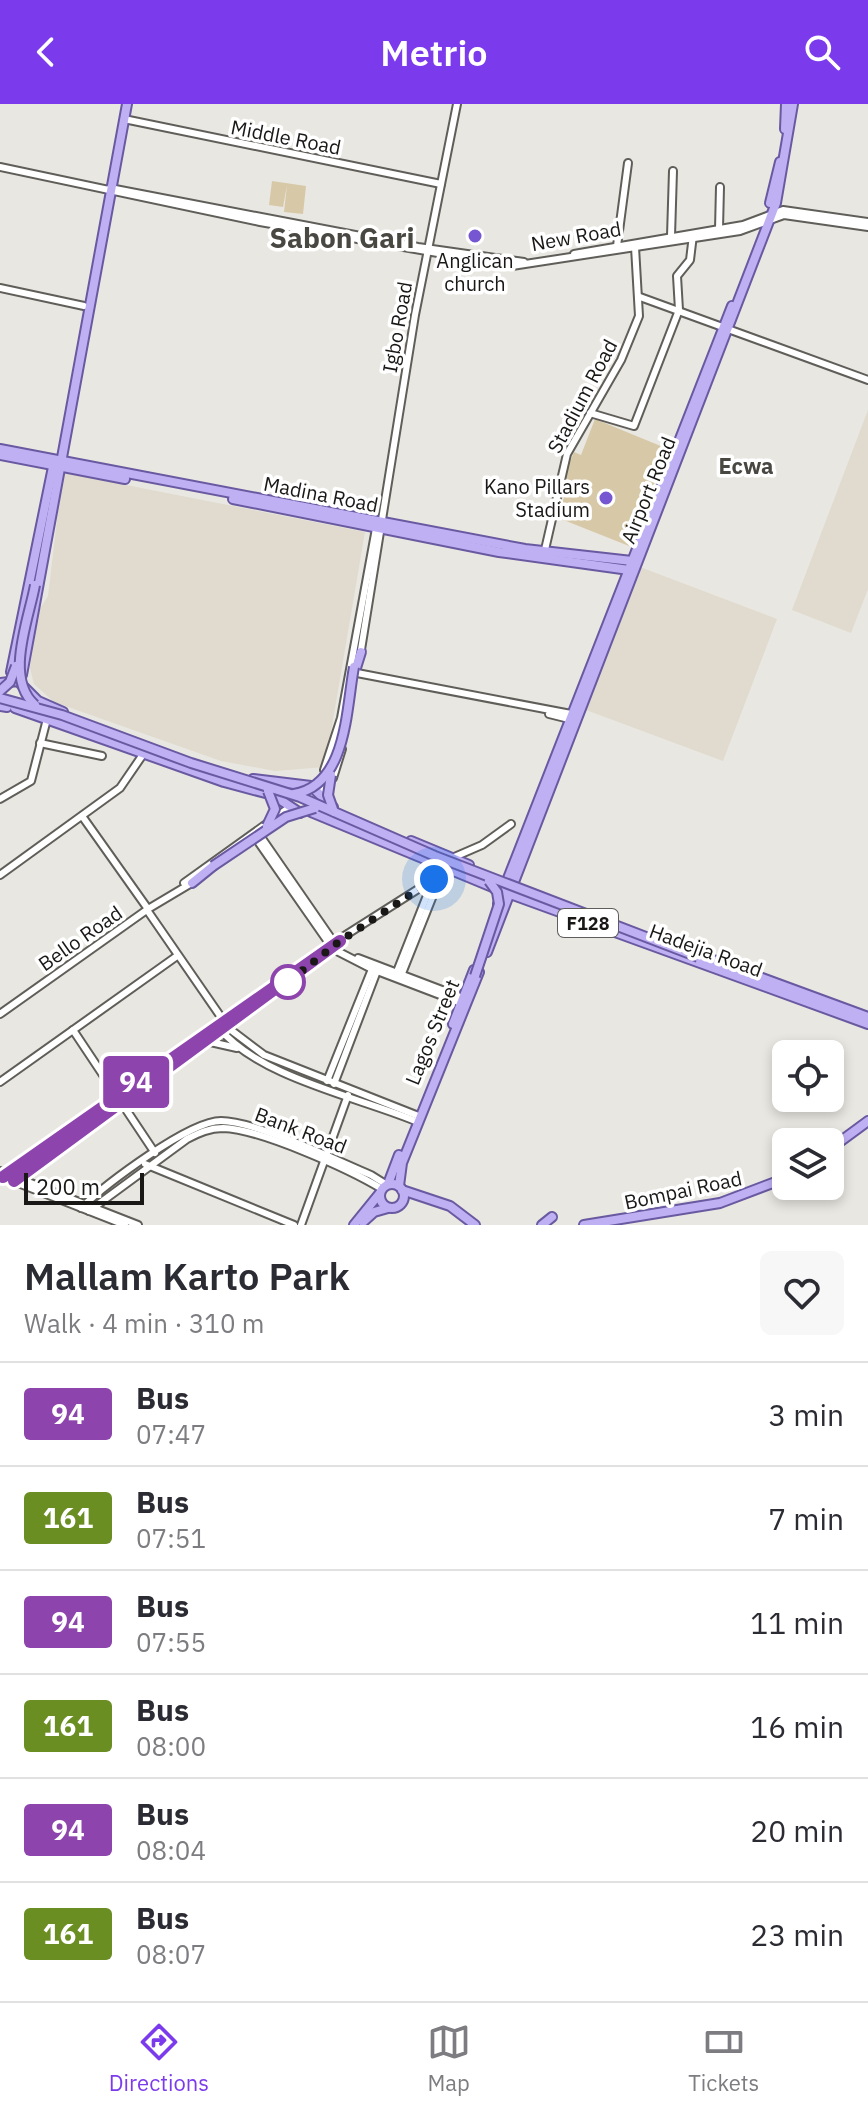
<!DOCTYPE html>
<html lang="en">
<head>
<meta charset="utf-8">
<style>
  :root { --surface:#fff; --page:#f7f7f7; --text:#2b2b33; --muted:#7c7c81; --line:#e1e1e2; --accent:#7c3aed }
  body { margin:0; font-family:"IBM Plex Sans",sans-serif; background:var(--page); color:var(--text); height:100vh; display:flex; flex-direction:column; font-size:30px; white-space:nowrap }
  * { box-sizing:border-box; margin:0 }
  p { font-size:26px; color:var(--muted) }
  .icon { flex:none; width:44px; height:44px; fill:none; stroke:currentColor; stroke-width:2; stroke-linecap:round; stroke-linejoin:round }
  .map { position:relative; height:1121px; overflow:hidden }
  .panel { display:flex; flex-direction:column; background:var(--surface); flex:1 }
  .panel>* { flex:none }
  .badge { padding:0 16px; border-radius:6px; font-size:28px; line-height:52px }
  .buttons { position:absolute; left:772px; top:936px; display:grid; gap:16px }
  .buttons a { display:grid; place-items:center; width:72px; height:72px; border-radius:12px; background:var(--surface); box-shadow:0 4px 12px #0003; font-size:40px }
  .scale { position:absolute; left:24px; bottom:20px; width:120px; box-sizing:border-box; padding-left:8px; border:4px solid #191816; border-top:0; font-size:22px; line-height:28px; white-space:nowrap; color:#191816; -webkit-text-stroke:6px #fff; paint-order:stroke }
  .you { position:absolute; width:40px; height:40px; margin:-20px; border:6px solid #fff; border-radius:50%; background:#1a73e8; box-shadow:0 0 0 12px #1a73e833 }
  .map>.badge { position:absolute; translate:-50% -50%; box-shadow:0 0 0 4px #fff }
  .round { display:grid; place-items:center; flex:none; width:84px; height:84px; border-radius:12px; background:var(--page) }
  .summary { display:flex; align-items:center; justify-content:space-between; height:136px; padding:0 24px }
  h1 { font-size:38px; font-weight:600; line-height:60px }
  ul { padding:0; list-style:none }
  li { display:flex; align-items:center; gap:24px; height:104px; padding:0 24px; border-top:2px solid var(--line) }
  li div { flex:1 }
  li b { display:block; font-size:30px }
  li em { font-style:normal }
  li .badge { min-width:88px; font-weight:700; text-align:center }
  header { display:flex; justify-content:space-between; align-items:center; height:104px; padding:0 24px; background:var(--accent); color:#fff; font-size:36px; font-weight:600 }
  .tab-bar { display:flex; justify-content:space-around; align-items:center; height:112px; border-top:2px solid var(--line); background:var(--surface); font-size:22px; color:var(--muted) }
  .tab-bar a { display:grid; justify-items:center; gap:4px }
  .tab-bar .active { color:var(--accent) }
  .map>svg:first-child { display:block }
  .built { fill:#e0dbce }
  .green { fill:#d7c9a7 }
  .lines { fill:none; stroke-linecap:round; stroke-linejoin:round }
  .minor-casing { stroke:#605e59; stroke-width:10 }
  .major-casing { stroke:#6959a1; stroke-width:12 }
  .minor { stroke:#fff; stroke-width:6 }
  .major { stroke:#bfb0f4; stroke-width:8 }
  .major-bridge-casing { stroke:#6959a1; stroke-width:12; stroke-linecap:butt }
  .major-bridge { stroke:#bfb0f4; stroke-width:8 }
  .line-casing { stroke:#fff; stroke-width:18 }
  .line { stroke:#8e44ad; stroke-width:12 }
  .walk { stroke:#191816; stroke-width:8; stroke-dasharray:0 14.4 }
  .poi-dot { fill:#7757d1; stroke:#fff; stroke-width:3 }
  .stop-dot { fill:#fff; stroke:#8e44ad; stroke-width:4 }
  .labels { text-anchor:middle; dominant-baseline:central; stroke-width:7; stroke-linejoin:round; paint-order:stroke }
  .shield { fill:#fff; stroke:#5e5d5c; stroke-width:2 }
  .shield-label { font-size:18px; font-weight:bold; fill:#191816 }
  .street-label { font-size:20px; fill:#191816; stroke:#fff }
  .poi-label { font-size:20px; fill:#191816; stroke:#fff }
  .neighbourhood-label { font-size:22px; font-weight:bold; fill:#494742; stroke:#fff }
  .district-label { font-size:28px; font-weight:bold; fill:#494742; stroke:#fff }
</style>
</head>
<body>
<header><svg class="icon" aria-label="back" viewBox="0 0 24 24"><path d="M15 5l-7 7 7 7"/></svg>Metrio<svg class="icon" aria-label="search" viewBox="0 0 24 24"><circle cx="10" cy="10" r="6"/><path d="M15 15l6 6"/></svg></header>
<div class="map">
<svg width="868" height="1121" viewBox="0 0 868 1121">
  <rect width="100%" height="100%" fill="#e9e7e1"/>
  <g class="built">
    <path d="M868,306v179l-17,44 -59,-23z"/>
    <path d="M60,368l305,60 -40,235 -50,4 -54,-10 -167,-59 -20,-18 -4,-16 8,-56 10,-16 9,-76 -5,-5z"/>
    <path d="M640,463l137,52 -54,142 -137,-51z"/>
  </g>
  <g class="green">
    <path d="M272,77l34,5 -3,28 -19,-2 3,-27 -4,22 -14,-2z"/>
    <path d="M595,315l73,30 -39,97 -73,-29 15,-36 -7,-4 10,-25 7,3z"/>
  </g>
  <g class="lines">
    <g class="minor-casing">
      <g id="minor">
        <path d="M124,15l317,65"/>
        <path d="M0,63l260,55 252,44 228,-35 44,-16 84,12"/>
        <path d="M110,84l308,59 106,15"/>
        <path d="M719,125l1,-42"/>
        <path d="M671,132l2,-65"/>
        <path d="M617,142l11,-83"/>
        <path d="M574,150l169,-29 40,-15 85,12"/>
        <path d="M0,184l84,18"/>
        <path d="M640,193l228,83"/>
        <path d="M590,309l44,13 45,-116 -2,-34 13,-16 3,-25"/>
        <path d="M544,450l23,-100 54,-94 18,-44 -4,-69"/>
        <path d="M360,552l55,-341 42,-211"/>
        <path d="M357,569l214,41"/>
        <path d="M549,610l20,5"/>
        <path d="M40,639l62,13"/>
        <path d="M324,666l17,-52 36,-195"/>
        <path d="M320,689l13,-15 9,-29"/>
        <path d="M0,695l31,-18 16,-62"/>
        <path d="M82,712l66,93"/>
        <path d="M261,733l74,107"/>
        <path d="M257,736l76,109 39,20 89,34"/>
        <path d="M452,754l30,-13 29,-21"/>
        <path d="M0,771l120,-87 24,-35"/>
        <path d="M184,779l106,-76"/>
        <path d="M147,806l76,110"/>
        <path d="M358,854l105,40"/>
        <path d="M396,870l43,-109"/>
        <path d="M401,872l43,-108"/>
        <path d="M0,910l148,-105 47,-28"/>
        <path d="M223,920l41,31 157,62"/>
        <path d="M219,924c41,50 140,69 199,94"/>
        <path d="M73,926l82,123"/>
        <path d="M206,937l31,7"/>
        <path d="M327,977l45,-112"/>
        <path d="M0,978l177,-126"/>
        <path d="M334,980l43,-113"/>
        <path d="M145,1060l149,61"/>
        <path d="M0,1067l138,54"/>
        <path d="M0,1072l125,49"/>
        <path d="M3,1073l327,-232 104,-66"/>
        <path d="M14,1077l326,-240"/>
        <path d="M81,1104c25,-24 108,-87 140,-87 35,0 114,39 150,54l16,10"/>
        <path d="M89,1107l98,-72c12,-6 22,-11 36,-11 37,1 126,41 159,61"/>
        <path d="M301,1121l47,-130"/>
      </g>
    </g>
    <g class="major-casing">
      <g id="major">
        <path d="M785,25l1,-25"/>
        <path d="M770,99l10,-41"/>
        <path d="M0,345l525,100 107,12"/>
        <path d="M0,351l125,24"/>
        <path d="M233,395l266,53 130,18"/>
        <path d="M356,564l5,-16"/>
        <path d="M11,568l43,-210"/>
        <path d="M22,571l105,-571"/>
        <path d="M0,579l18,-2 20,20 25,11"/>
        <path d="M0,602l7,1"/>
        <path d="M15,604l209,74 49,13 27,18"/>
        <path d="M253,675l58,7 22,21"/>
        <path d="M311,708l191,79 366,133"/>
        <path d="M411,737l58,24"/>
        <path d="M192,779l21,-17"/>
        <path d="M498,800l234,-598"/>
        <path d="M487,848l289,-749 17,-99"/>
        <path d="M694,849l174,64"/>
        <path d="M453,920l21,-54"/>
        <path d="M830,1045l38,-28"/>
        <path d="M388,1080l11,-29"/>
        <circle cx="392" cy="1092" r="12"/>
        <path d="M399,1082l3,-23 77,-191"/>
        <path d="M402,1086l48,16 25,19"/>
        <path d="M363,1118l11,-10 14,-4"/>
        <path d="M354,1121l26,-32"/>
        <path d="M542,1121l10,-8"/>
        <path d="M584,1121l136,-22 66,-25"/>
      </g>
    </g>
    <use href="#minor" class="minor"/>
    <use href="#major" class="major"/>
    <g class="major-bridge-casing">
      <g id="major-bridge">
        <path d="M0,587l10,-9 6,-16"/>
        <path d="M0,594l62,17 129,48 109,34 135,59 263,101"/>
        <path d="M35,601c-31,-27 -6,-86 0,-120"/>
        <path d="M331,671l-3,20 6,17"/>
        <path d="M294,690c53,-9 52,-84 60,-127"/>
        <path d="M267,722l8,-17 -7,-18"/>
        <path d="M213,762l73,-49 29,-9"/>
        <path d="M475,872l24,-72 -2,-12 -8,-11"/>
      </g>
    </g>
    <use href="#major-bridge" class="major-bridge"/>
  </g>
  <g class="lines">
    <g class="line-casing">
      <path id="line" d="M3,1073l337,-236 -326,240"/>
    </g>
    <use href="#line" class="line"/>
    <path class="walk" d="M288,878l-4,3 56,-44 94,-62"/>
  </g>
  <g class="poi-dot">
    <circle cx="475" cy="132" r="8"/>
    <circle cx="606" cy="394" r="8"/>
  </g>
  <circle class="stop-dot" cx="288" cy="878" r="16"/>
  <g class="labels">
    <rect class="shield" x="558" y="805" width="60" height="28" rx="6"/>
    <g class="shield-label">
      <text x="588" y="819">F128</text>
    </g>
    <g class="street-label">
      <text transform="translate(286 33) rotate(11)">Middle Road</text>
      <text transform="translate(576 132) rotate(-10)">New Road</text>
      <text transform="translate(397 223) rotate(-80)">Igbo Road</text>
      <text transform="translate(582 292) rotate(-62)">Stadium Road</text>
      <text transform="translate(648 386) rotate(-68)">Airport Road</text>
      <text transform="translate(321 390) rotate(11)">Madina Road</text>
      <text transform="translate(80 834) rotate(-35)">Bello Road</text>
      <text transform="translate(706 846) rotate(20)">Hadejia Road</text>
      <text transform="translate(432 928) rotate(-68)">Lagos Street</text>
      <text transform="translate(301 1026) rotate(21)">Bank Road</text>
      <text transform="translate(683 1086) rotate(-12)">Bompai Road</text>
    </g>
    <g class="poi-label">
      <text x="475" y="156">Anglican<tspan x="475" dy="23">church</tspan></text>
      <text x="590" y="382" text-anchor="end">Kano Pillars<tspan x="590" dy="23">Stadium</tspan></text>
    </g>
    <g class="neighbourhood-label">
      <text x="746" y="361">Ecwa</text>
    </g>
    <g class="district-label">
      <text x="342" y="133">Sabon Gari</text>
    </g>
  </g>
</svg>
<div class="buttons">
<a><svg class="icon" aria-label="locate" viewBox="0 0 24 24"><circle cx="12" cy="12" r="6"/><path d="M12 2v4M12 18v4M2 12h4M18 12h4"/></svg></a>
<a><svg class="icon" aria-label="layers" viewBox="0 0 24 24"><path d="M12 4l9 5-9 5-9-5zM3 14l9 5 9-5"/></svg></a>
</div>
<div class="scale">200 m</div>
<div class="you" style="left:434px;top:775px"></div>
<b class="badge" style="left:136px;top:978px;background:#8e44ad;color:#fff">94</b>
</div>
<section class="panel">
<div class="summary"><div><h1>Mallam Karto Park</h1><p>Walk · 4 min · 310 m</p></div><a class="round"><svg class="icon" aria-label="heart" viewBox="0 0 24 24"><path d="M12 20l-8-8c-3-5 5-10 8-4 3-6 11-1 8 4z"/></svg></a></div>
<ul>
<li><span class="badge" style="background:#8e44ad;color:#fff">94</span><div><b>Bus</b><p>07:47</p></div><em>3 min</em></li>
<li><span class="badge" style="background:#6b8e23;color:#fff">161</span><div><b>Bus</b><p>07:51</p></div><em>7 min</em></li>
<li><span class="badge" style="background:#8e44ad;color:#fff">94</span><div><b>Bus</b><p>07:55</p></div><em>11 min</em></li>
<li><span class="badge" style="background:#6b8e23;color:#fff">161</span><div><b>Bus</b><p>08:00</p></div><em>16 min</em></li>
<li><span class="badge" style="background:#8e44ad;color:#fff">94</span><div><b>Bus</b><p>08:04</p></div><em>20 min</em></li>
<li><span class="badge" style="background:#6b8e23;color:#fff">161</span><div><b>Bus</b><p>08:07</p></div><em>23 min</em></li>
</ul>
</section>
<nav class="tab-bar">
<a class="active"><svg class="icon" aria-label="directions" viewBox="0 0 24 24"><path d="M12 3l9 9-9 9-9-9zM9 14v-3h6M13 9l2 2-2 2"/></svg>Directions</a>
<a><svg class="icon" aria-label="map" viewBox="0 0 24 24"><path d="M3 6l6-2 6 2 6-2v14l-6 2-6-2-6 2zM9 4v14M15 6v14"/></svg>Map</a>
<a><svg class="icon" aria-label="tickets" viewBox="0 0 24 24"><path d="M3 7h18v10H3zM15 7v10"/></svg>Tickets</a>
</nav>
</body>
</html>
